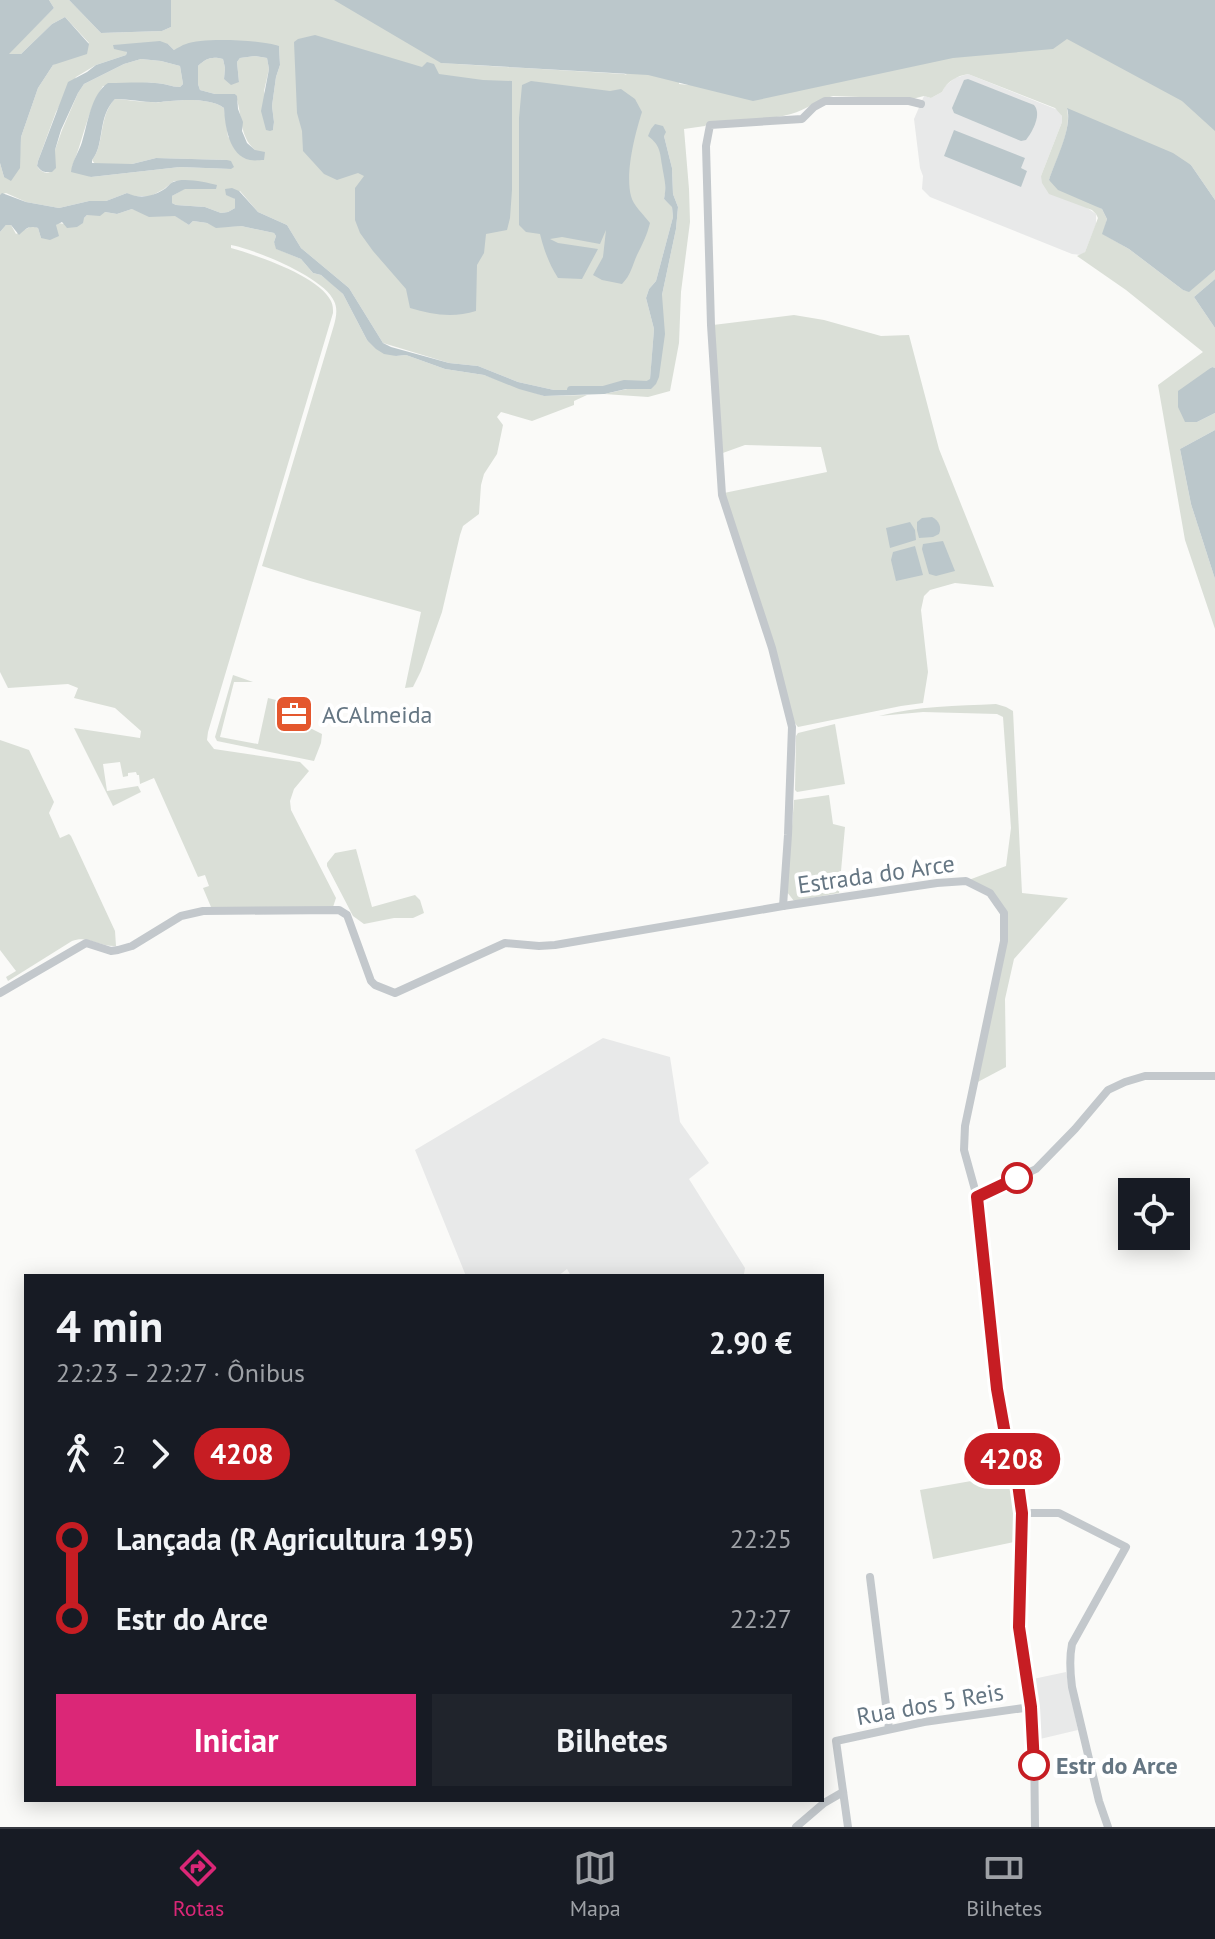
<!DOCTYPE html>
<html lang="pt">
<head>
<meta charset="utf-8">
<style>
  :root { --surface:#171b24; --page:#20242c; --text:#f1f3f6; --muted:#9ea1a6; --line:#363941; --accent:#db2777 }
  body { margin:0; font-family:"PT Sans",sans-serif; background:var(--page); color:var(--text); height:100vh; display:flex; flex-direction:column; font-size:30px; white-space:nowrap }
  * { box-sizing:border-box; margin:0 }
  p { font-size:26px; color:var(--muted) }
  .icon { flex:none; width:44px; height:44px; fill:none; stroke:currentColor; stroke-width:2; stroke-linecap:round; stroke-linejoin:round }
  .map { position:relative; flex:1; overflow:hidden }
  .sheet { position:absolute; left:24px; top:1274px; width:800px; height:528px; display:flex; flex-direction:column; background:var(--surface); border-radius:0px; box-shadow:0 4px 20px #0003 }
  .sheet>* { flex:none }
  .badge { padding:0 16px; border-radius:26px; font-size:28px; line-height:52px }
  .controls { position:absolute; left:1118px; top:1178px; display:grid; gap:16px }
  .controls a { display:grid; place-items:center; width:72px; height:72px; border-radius:0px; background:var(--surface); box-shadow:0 4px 20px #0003; font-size:40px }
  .map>.badge { position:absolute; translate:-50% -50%; box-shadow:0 0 0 4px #fff }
  .legs { display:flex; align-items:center; gap:12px; height:88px; padding:0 32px; font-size:26px }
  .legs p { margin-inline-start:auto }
  .summary { display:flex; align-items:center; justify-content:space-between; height:136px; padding:0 32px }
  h1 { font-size:44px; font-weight:700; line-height:60px }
  .action { display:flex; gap:16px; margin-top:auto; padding:16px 32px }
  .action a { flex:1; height:92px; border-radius:0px; background:var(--accent); color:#fff; font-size:32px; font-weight:700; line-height:92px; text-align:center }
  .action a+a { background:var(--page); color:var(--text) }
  ul { padding:0 32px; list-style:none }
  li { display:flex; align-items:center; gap:28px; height:80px; font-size:30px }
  li i { display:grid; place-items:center; width:12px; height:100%; margin:0 10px; background:currentColor }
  li i::after { content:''; width:20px; height:20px; margin:-10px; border:6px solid; border-radius:50%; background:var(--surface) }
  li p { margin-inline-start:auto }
  li:first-child i { background:linear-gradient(#0000 50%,currentColor 0) }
  li:last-child i { background:linear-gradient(currentColor 50%,#0000 0) }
  .tabs { display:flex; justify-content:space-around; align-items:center; height:112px; border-top:2px solid var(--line); background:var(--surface); font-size:22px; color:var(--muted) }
  .tabs a { display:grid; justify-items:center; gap:4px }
  .tabs .active { color:var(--accent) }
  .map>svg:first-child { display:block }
  .built { fill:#e8e9e9 }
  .green { fill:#dadfd7; fill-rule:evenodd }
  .water { fill:#bbc7cb }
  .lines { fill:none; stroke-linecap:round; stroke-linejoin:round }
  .canal { stroke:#bbc7cb; stroke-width:8 }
  .street { stroke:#c3c8cc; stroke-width:8 }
  .line-1-casing { stroke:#fff; stroke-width:18 }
  .line-1 { stroke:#c61d23; stroke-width:12 }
  .stop-1-dot { fill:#fff; stroke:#c61d23; stroke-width:4 }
  .labels { text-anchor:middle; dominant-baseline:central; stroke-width:8; stroke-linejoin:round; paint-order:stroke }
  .poi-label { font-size:24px; fill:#657683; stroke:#fff; text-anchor:start }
  .street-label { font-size:24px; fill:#657683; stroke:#fff }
  .stop-label { font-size:24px; font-weight:bold; fill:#657683; stroke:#fff; text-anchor:start }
</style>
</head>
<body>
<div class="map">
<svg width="1215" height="1827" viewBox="0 0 1215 1827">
  <rect width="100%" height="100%" fill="#fafaf8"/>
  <g class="built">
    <path d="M968,74l90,36 4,6v6l-21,54 55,38v10l-11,28 -4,3 -9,-1 -142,-57 -8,-8 1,-13 -3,-8 -6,-49 10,-23 7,2 11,-6 3,-6 10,-8z"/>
    <path d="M603,1038l67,19 10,65 29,41 -20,16 56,89 -1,6 -3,2h-170l-4,-7 -9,7h-92l-51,-126z"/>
    <path d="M1066,1672l12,58 -38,9 -7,-60z"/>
  </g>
  <g class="green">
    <path d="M49,0h20l32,33 61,-2 9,-4v-27h514l-6,84 10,1 526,-85v200l-24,-35 -124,-56c5,21 -11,51 -18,71l53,29 5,10 -4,15 26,15 54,41 6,1 26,-21v9l-21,18 21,31v40l-4,-1 -14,55 18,-9v17l-35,19 11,55 24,75v50l-30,-89 -27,-155 45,-33 -77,-62 -49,-34 8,-4 13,-34 -2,-4 -4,-4 -43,-16 -7,-11 -1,-7 21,-54v-6l-7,-8 -87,-34c-11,2 -21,7 -26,18l-11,6 -7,-2 -12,3 -79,-3c-15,4 -27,14 -42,18 -26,7 -56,7 -83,9l-3,3 -21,3 5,60 1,33 -9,70 -2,51 -9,48 -22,6 -44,-3 23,-5h24l11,-94 14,-66 2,-22 -5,-13 -1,-26 -8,-32 -7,6c7,16 11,40 7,57l8,7 1,11 -17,64 -7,8 -3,9 8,31 -4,51 -10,5 -16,-1 -21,6h-49l-36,-8 -40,-16 -29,-3 -66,-20 -34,-55 -48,-40 -14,-23 -29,-13 -18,-21 -9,5 4,3v9l-7,4 -7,1 -16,-6 -29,-2 -4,-2v-7l26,-15h-24l-10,8 -13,7h-19l-5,-3 -21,8h-17l-30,7 -33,-6 -20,-9 -6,2v-32l4,14 15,-9 2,-31 17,-49 15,-23 36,-22 -24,-26 -13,7 -31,30h-13l46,-46zM210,41l69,5 1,19 -4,12 -4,29 2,16 -1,8 -9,-39 5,-22 -2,-11 -12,-2 -15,2 -3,4 2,20 -15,-3 1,-11 -2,-9c-11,-3 -17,-1 -25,7v18l2,6 15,4h20c8,19 3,41 20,56l-27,-13 -4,-29c-15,-11 -46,-8 -63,-6 -15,1 -31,-2 -46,-3 -17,17 -10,46 -23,61l3,4h37l24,-6 71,2 4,9 -51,-2 -89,10 -19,-10c11,-26 15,-56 31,-81 17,-1 35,-4 52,-3 9,0 17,4 25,4l3,-3 -3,-18 -19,-5 -20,-2 -17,5 -40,20 -6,9 -16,37 -7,20v18c-6,7 -13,6 -18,-2l1,-5 18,-49 20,-35 20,-12 30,-10 1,-3 -13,-7 54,-1 6,6zM441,63l175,4 11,8 -3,-1z"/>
    <path d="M132,209l44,7 13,9 4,-4 14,2 9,4 25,-1 33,7 2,3 -2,6 3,7 24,10 12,14 8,2 11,9 11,10 24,46 29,16 10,-1 39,14 39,6 60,21 43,-1 -13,6v4l-42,16 -31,-9 -4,5 6,8 -6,29 -13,20 -3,11 -2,29 -16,12 -3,9 -18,77 -21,59 -8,16 -8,1 16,-76 -111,-31 -48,-15 72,-241c2,-8 4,-16 0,-24 -9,-23 -80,-52 -103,-56v3c25,7 88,28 100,53 2,4 2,8 2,12l-125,419 -1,8 7,9 86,13 9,9 -15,18 -4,12 1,9 45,88 -3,9h-122l-8,-19 6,-2 -4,-11 -7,2 -44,-99 -14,6 -1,-9h-2l-1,-3 -8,1v3l-5,1 -3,-15 -17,2 4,27 31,-5 3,6 -28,14 -39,-78 66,10 1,-7 -26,-23 -41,-10 4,-10 -10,-4 -60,4 -8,-16v-440l6,-7h5l5,9 16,-8 6,2 3,10 17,-15 7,1 19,-6 3,-3 18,-3 12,2z"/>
    <path d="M794,315l30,5 57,16 28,-1 30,114 55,138 -39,-4 -25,7 -6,6 -3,14 7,62 -5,31 -22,3 -103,21 -8,-10 -66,-224 103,-21 -6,-25 -76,-2 -25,9 -7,-129z"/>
    <path d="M233,675l20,7h-19l-14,55 38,7 10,-46 16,4 -3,21 31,6 10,5 -1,9 -7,18 -97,-20 -2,-4z"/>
    <path d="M996,704l10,3 7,4 9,182 46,5 -54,61 -9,40 1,68 -32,17c6,-29 38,-151 29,-172 -6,-17 -22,-24 -37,-31l40,-15 5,-38 -8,-111 -6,-3 -74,-2 -44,4c38,-10 78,-10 117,-12z"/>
    <path d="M835,724l10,60 -48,8 -2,-2 1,-54 2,-3z"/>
    <path d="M0,740l29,10 25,52 -5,11 11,25 9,-4 2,2 44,95 1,15c-17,1 -28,-11 -44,-5l-64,40 -2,-4 10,-6 -16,-21z"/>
    <path d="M829,795l4,29 12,3 -6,66 -45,8 -7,-9 7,-92z"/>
    <path d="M356,849l16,58 43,-12 5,5 4,13 -11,5h-19l-30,6 -11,-8 -26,-50v-3l8,-10z"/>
    <path d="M1011,1474c6,23 6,44 3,68l-81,17 -13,-69z"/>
  </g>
  <g class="water">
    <path d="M0,0h49l5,8 -45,46h12l31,-30 13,-7 24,27 -2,10 -34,11 -15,23 -17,49 -1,31 -9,13 -7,-4 -4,-14z"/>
    <path d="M69,0h102v27l-9,4 -61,2z"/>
    <path d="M334,0h881v131l-33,-30 -115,-62 -14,10 -100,9 -200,43 -105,-26 -207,-12z"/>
    <path d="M315,35l107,32 5,-5 7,2 5,10 44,6 29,1v109l-2,28 -3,12 -21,4 -2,19 -7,12 -1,46c-22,7 -44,4 -66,-3l-4,-19 -33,-38 -13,-18 -5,-13v-32l9,-12 -6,-3 -21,7 -13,-6 -21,-23 -1,-20 -5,-18 -3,-71 4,-3z"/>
    <path d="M160,41l8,3 6,6c4,-2 8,-5 12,-6 16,-7 76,-4 93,2l1,19 -4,12 -4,29 2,16 -1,8 -3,1 -4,-1 -5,-19 8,-42 -2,-11 -12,-2 -15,2 -3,4 2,20 -8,3 -7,-6 1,-11 -2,-9c-11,-3 -17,-1 -25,7v18l2,6 15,4h20l2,2 1,13 5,13 -1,9 5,12 8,7 10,2 -1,8c-4,0 -9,1 -14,0 -21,-4 -25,-34 -26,-52 -15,-11 -46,-8 -63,-6 -15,1 -31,-3 -46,-3 -18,18 -10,46 -23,61v3l40,1 24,-6 71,2 4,1 3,6 -3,2 -51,-2 -89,10 -20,-5c1,-11 8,-20 11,-30 6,-19 9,-48 26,-59 16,0 31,-1 47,0 9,0 17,4 25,4l3,-3 -3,-18 -19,-5 -20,-2 -17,5 -40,20 -6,9 -17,37 -6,20 1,18 -4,4c-9,0 -9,1 -15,-6l1,-5 30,-79 19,-10 9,-7 30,-10 1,-3 -13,-3 -1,-4z"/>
    <path d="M968,79l66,26c8,9 -1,26 -8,35l-5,1 -67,-28 -2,-5 12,-28z"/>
    <path d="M531,81l79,10 11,-2 14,10 7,13c-7,22 -17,61 -11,84 2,9 13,19 19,27 -3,12 -7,20 -13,32 -5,11 -6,20 -15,29l-20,-4 -9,-5 10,-18 3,-27 -6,14 -38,-7 -12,2 8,4 40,6 -16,30 -24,-1c-9,-14 -14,-28 -18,-44l-14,-2 -7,-7v-107l3,-33z"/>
    <path d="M1067,108l106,45 18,12 24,35v70l-26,22 -6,-2 -54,-41 -27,-15 5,-15 -5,-10 -44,-19 -9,-10c6,-19 24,-53 18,-72z"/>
    <path d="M655,124l8,2 3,6 -2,4 8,32 1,26 5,13 -2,22 -14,66 3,39 -6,43 -3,7 -5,5h-25l-22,5 -60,2 -25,-7 -35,-14 -39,-6 -39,-14 -10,1 -12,-2 -8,-5 -9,-9 -24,-46 -22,-19 -8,-2 -12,-14 -25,-10 -2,-7 2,-6 -2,-3 -33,-7 -25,2 -9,-5 -14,-2 -4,4 -14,-9 -26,1 -17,-8 -15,5 -12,-2 -5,4 -13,-1 -3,3 -1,5 -6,4 -10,1 -5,-6 -6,3 3,11 -9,4 -9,-2 -3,-10c-10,-3 -12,1 -19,7l-8,-10h-5l-6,7v-37l2,-2 24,9 33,6 30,-7h17l21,-8c12,6 25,4 36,-3 4,-2 6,-6 10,-8 10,-5 33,0 44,3l-1,4h-31l-13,7v7l4,2 29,2 16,6 7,-1 7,-4v-9l-9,-4 -1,-6 7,-1 7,3 19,21 29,13 14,23 48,40 34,55 8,4 58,16 29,3 40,16 36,8h49l21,-6 16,1 10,-6 4,-50 -8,-31 3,-9 7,-8 17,-64 -1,-10 -8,-8c3,-15 0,-20 -2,-34 -2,-13 -2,-20 -14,-29l3,-7z"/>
    <path d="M954,130l71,28 -4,10 6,3 -6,16 -77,-31z"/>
    <path d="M1215,279v49l-21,-31z"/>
    <path d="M1212,367l3,1v45l-18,9h-12l-7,-15v-16z"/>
    <path d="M1215,430v149l-24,-75 -11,-55z"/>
    <path d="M932,517c7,4 10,10 7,17l-6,3 -14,1 -2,-8v-8l5,-4z"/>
    <path d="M910,522l5,8 1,10 -26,8 -4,-20z"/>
    <path d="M943,541l12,30 -19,5 -7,-2 -7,-25 1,-5z"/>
    <path d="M915,546l8,29 -27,6 -5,-21 2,-8z"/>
  </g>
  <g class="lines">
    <path class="canal" d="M571,390h32l21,-6 24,1"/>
    <g class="street">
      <path d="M783,906l5,-71 4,-108 -20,-79 -50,-153 -11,-170 -5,-179 4,-21 92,-6 12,-12 11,-6h84l12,3"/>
      <path d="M0,993l86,-50 25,8 7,-1 14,-4 49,-30 22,-5 136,-1 8,5 24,66 4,4 20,8 110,-50 34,3 16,-1 228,-39 154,-23 29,-2 24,12 14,20v28l-39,185 -1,24 13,47 20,192 10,56 9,24 6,44 -3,114 15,111 1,89"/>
      <path d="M977,1197l59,-28 39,-40 33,-39 17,-8 20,-6h70"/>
      <path d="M1022,1513h37l67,34 -54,97c-3,15 -2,28 0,43l27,114 9,26"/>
      <path d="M870,1577l19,152"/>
      <path d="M796,1827l28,-24 19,-11"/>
      <path d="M848,1827l-12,-86 88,-19 107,-15"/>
    </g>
  </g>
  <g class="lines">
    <g class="line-1-casing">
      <path id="line-1" d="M1017,1178l-40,19 20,192 10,56 9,24 6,44 -3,114 12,80 3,58"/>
    </g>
    <use href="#line-1" class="line-1"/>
  </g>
  <defs>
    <g id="office-square" transform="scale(2)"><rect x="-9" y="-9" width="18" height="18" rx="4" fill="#e4572e" stroke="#fff"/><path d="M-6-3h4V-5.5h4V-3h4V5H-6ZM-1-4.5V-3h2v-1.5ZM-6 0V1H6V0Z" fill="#fff"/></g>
  </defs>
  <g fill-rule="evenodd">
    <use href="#office-square" x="294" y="714"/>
  </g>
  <g class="stop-1-dot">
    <circle cx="1017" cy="1178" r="14"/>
    <circle cx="1034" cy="1765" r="14"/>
  </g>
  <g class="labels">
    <g class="poi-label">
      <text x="322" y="714">ACAlmeida</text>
    </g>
    <g class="street-label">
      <text transform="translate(876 874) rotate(-8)">Estrada do Arce</text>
      <text transform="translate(930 1704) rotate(-10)">Rua dos 5 Reis</text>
    </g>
    <g class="stop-label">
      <text x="1056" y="1765">Estr do Arce</text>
    </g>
  </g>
</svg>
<div class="controls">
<a><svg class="icon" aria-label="locate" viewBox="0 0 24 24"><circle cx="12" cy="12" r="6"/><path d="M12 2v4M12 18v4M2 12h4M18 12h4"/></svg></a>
</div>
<b class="badge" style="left:1012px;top:1459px;background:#c61d23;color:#fff">4208</b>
<section class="sheet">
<div class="summary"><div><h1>4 min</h1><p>22:23 – 22:27 · Ônibus</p></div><b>2.90 €</b></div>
<div class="legs"><svg class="icon" aria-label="walk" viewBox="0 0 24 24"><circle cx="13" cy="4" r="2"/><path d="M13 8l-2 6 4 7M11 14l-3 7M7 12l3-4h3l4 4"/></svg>2<svg class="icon" aria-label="forward" viewBox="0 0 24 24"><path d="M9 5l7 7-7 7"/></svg><b class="badge" style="background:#c61d23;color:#fff">4208</b></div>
<ul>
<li><i style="color:#c61d23"></i><b>Lançada (R Agricultura 195)</b><p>22:25</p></li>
<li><i style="color:#c61d23"></i><b>Estr do Arce</b><p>22:27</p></li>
</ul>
<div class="action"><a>Iniciar</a><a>Bilhetes</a></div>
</section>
</div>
<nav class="tabs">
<a class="active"><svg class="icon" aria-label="directions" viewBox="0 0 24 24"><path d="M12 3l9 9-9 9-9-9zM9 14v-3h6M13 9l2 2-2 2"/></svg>Rotas</a>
<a><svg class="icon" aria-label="map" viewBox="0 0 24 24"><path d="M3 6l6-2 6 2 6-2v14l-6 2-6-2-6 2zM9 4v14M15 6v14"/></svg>Mapa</a>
<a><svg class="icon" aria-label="tickets" viewBox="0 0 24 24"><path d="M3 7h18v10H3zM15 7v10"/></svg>Bilhetes</a>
</nav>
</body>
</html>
